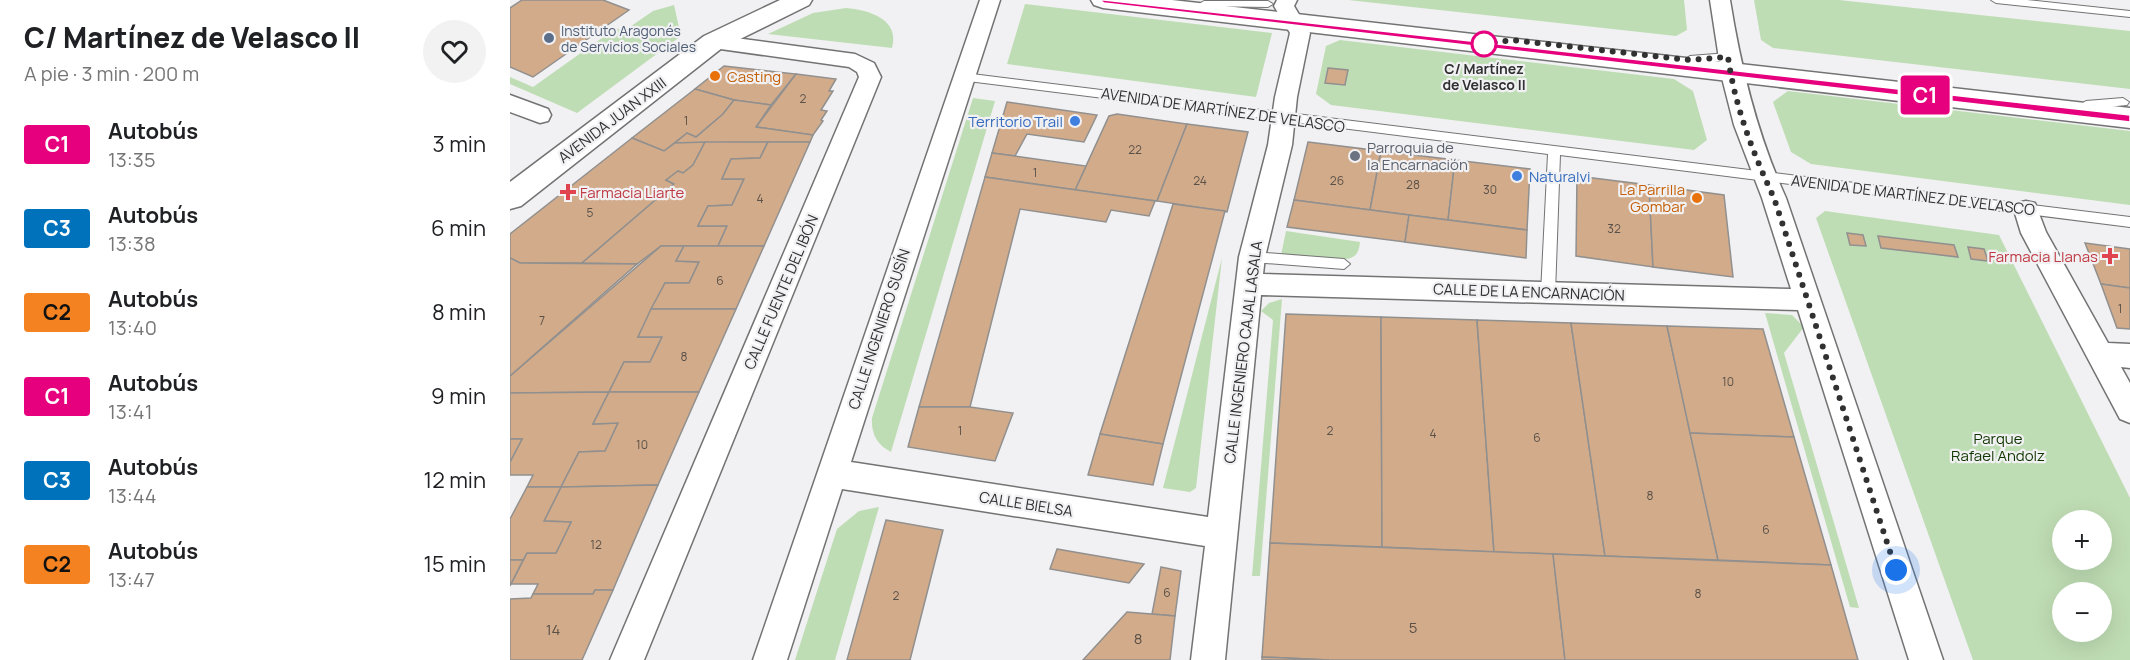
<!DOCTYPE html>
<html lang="es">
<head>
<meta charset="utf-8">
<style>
  :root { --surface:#fff; --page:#f2f2f2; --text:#202124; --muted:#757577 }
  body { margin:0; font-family:Manrope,sans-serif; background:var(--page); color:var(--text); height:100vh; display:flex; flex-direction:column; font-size:22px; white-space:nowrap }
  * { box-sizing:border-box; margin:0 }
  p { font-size:20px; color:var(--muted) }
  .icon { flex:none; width:33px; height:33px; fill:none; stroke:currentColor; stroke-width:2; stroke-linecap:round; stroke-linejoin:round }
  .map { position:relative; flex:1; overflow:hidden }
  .sheet { display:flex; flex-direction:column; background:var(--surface); width:510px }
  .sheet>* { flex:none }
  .badge { padding:0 12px; border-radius:4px; font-size:21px; line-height:39px }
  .controls { position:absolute; left:1542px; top:510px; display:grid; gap:12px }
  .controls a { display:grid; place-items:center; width:60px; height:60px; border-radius:50%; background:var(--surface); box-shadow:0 6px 24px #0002; font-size:30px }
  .you { position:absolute; width:30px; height:30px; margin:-15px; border:4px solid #fff; border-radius:50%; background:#1a73e8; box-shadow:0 0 0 9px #1a73e833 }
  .map>.badge { position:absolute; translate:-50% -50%; box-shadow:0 0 0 3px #fff }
  .round { display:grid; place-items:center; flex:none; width:63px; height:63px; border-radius:32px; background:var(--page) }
  .headline { display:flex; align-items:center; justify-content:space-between; height:102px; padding:0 24px }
  h1 { font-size:28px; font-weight:800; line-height:45px }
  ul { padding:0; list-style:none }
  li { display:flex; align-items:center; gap:18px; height:84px; padding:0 24px }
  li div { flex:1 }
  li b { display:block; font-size:22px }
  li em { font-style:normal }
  li .badge { min-width:66px; font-weight:700; text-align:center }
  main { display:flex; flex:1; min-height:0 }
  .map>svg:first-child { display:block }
  .green { fill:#bfddb4; fill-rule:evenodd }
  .building { fill:#d2ab8a; stroke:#91908f; stroke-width:1.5 }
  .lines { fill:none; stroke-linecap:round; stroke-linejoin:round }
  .lane-casing { stroke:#737374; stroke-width:2 }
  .street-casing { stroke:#737374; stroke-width:3 }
  .highway-casing { stroke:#737374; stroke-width:3 }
  .lane { fill:#fff; fill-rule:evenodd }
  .street { fill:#fff; fill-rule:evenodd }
  .highway { fill:#fff; fill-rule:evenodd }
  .line { fill:#e6007e; stroke:#fff; stroke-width:1.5 }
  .walk { stroke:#313132; stroke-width:6; stroke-dasharray:0 10.8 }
  .service-dot { fill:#5c6f8a; stroke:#f1f1f3; stroke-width:2 }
  .stop-dot { fill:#fff; stroke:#e6007e; stroke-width:3 }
  .food-dot { fill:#e8710a; stroke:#f1f1f3; stroke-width:2 }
  .shop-dot { fill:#3f7fe0; stroke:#f1f1f3; stroke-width:2 }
  .worship-dot { fill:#6b7280; stroke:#f1f1f3; stroke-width:2 }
  .health-dot { fill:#e0444e; stroke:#f1f1f3; stroke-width:2 }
  .labels { text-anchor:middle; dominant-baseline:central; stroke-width:4.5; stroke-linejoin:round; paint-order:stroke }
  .number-label { font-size:12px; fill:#595048 }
  .far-service-label { font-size:14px; fill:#4e5e75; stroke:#f1f1f3; text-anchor:start }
  .far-stop-label { font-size:14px; font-weight:bold; fill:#313132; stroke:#f1f1f3 }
  .food-label { font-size:15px; fill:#c56008; stroke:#f1f1f3; text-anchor:start }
  .street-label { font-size:15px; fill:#313132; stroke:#f1f1f3 }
  .shop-label { font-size:15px; fill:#366cbe; stroke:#f1f1f3; text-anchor:end }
  .worship-label { font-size:15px; fill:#5b616d; stroke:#f1f1f3; text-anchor:start }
  .health-label { font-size:15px; fill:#be3a42; stroke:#f1f1f3; text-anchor:start }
  .park-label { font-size:15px; fill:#113700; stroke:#f1f1f3 }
  .near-number-label { font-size:15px; fill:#595048 }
</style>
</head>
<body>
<main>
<section class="sheet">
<div class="headline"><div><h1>C/ Martínez de Velasco II</h1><p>A pie · 3 min · 200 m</p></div><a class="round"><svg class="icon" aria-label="heart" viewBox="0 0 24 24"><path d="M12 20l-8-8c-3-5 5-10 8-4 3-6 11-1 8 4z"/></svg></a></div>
<ul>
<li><span class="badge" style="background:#e6007e;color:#fff">C1</span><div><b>Autobús</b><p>13:35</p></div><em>3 min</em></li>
<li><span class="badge" style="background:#0072bc;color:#fff">C3</span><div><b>Autobús</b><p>13:38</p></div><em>6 min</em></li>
<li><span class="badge" style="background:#f58220;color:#111">C2</span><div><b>Autobús</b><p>13:40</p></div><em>8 min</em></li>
<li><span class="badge" style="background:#e6007e;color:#fff">C1</span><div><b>Autobús</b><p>13:41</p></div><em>9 min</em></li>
<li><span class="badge" style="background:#0072bc;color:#fff">C3</span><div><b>Autobús</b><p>13:44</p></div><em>12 min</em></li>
<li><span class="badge" style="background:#f58220;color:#111">C2</span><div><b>Autobús</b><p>13:47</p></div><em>15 min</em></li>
</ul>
</section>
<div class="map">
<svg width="1620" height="660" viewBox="0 0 1620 660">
  <rect width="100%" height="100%" fill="#f1f1f3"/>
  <g class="green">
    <path d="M838,0h336l3,30 -11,6z"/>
    <path d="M1244,0h85l291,31v58l-357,-41 -12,-8z"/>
    <path d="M515,4l247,29 -16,64 -249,-33z"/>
    <path d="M164,5l7,31 -104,77 -67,-29v-7l23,10 83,-59 8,3 29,-20z"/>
    <path d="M336,8c23,2 54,11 46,40l-124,-14 45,-21z"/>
    <path d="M830,40l334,39 19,12 14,49 -13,10 -363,-45 -15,-11 10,-48z"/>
    <path d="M1278,91l342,40v74l-319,-41 -20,-12 -18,-50z"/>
    <path d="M463,98l22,3 -104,351c-14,-7 -20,-18 -19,-34z"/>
    <path d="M1315,211l174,24 131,263v162h-157l-157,-442zM1552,520h40v40h-40zM1552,592h40v40h-40z"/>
    <path d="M776,231l74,11c-1,9 -3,15 -13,17l-66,-4z"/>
    <path d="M712,258l-26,230 -6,4 -27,-4z"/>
    <path d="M772,299l-22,277h-8l21,-256 -12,-9 8,-8z"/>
    <path d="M1255,313l27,2 12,12 -20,26 75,255 -9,-1z"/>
    <path d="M369,507l-44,153h-40l42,-131 22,-18z"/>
  </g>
  <g class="building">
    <path d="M12,0h81l26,10 -96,67 -23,-10v-59z"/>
    <path d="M214,66l53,6 19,2 -25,31 -37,-5 -39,-11z"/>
    <path d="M818,68l20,2 -3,15 -20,-2z"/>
    <path d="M286,74l40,5 -7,12h4l-12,19 6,1 -6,9 2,1 -10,14 -57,-8z"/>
    <path d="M185,89l39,11 -11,14 -27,23 -9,-4 -23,18 -32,-13z"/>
    <path d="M224,100l37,5 -15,22 57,8 -3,7 -135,1 12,-10 9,4 27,-23z"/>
    <path d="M497,102l55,8 35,5 -13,27 -57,-8 -12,22 -23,-3z"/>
    <path d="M607,114l70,10 -30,77 -82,-11 34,-74z"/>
    <path d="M677,124l61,8 -21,80 -70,-11z"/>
    <path d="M122,138l32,13 11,-8 30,-1 -12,23 -10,8 -5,-2 -12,9 8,4 -92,79h-62l-10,-5v-24z"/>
    <path d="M195,142h63l-8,16 -29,1 -9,20h22l-12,26 -24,1 -10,20h29l-9,20h-57l-24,18 -55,-1 92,-79 -8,-4 12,-9 5,2 10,-8z"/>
    <path d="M258,142h42l-46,104h-46l9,-20h-29l10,-20 24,-1 12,-26h-22l9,-20 29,-1z"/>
    <path d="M798,142l73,9 -11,59 -76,-10z"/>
    <path d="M871,151l74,9 -7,60 -78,-10z"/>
    <path d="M482,153l23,3 71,10 -11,24 -90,-13z"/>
    <path d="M945,160l75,9 -3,61 -79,-10z"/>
    <path d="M1067,176l72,9 4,82 -77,-11z"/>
    <path d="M475,177l170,24 -6,15 -38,-6 -5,12 -86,-13 -50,198h-51z"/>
    <path d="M1139,185l75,10 9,82 -80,-10z"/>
    <path d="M784,200l115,15 -4,27 -118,-15z"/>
    <path d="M663,204l52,7 -62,233 -63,-10z"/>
    <path d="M899,215l118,15 -1,28 -121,-16z"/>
    <path d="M1337,233l16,2 3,11 -16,-1z"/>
    <path d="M1368,236l76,9 4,12 -77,-9z"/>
    <path d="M1575,243l45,6v39l-29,-4z"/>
    <path d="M151,246h23l-8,15 23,1 -10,21h-24l-27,54h24l-12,25h-26l-15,30 -99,1v-17z"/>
    <path d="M174,246h80l-28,63h-85l14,-26h24l10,-21 -23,-1z"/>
    <path d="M1458,247l16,2 4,12 -17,-2z"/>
    <path d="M0,258l10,5 117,1 -127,112z"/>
    <path d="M1591,284l29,4v41l-13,-1z"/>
    <path d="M141,309h85l-37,83h-90l15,-30h26l12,-25h-24z"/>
    <path d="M776,314l95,3 1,230 -112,-4z"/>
    <path d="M871,317l96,3 17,232 -112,-5z"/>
    <path d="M967,320l94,3 34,233 -111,-4z"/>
    <path d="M1061,323l96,3 51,234 -113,-4z"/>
    <path d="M1157,326l96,3 31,108 -104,-4z"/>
    <path d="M99,392l-16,32 25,-1 -13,28 -26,1 -18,35h-34l6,-12h-23v-13l12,-23h-12v-46z"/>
    <path d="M99,392h90l-41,93 -97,2 18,-35 26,-1 13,-28 -25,1z"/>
    <path d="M409,407h51l43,6 -18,48 -87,-14z"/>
    <path d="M1180,433l104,4 37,128 -113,-5z"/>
    <path d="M590,434l63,10 -10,41 -65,-10z"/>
    <path d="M0,439h12l-12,23z"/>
    <path d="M148,485l-45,105h-18l-2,4h-60l5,-10h-27l16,-31h29l15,-31 -27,-1 17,-34z"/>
    <path d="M17,487h34l-17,34 27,1 -15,31h-29l-4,7h-13v-41z"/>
    <path d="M376,520l57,10 -33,130h-63z"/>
    <path d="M760,543l283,11 12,106h-236l-67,-3z"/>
    <path d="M547,549l87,15 -15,19 -79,-14z"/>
    <path d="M1043,554l278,11 27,95h-293z"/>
    <path d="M0,560h13l-13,26z"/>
    <path d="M651,567l20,4 -6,45 -23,-2z"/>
    <path d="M85,590h18l-31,70h-72v-61l21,-1 2,-4h60z"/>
    <path d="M617,612l48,4 -5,44h-87z"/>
    <path d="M752,657l67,3h-67z"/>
  </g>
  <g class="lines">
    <g class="lane-casing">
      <g id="lane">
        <path d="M1481,0h36l103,11v6l-134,-14z"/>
        <path d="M694,1h64l5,3 -5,3 -68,-1 -1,-2z"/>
        <path d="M1218,53l4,1v6l-42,4 -5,-4 5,-4z"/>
        <path d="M454,73l1166,144v10l-570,-72 -5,138 -2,4h-10l-2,-4 7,-139 -588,-74v-6z"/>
        <path d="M1613,98l6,4 -2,3 -41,4 -6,-4 6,-4z"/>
        <path d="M742,252l92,7 6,5 -6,5 -92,-7 -6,-5z"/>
      </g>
    </g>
    <g class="street-casing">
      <g id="street">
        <path d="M470,0h20l-149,462 357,55 31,-260 29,-112 7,-48 15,-64 -16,-27 3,-6h20l-3,6 16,27 -13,64 -5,48 -27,112 -2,17 528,15 -29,-91 -28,-73 -12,-47 -12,-78h20c11,69 27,134 56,198l157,462h-34l-111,-350 -537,-15 -36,365h-34l14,-114 -363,-57 -55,171h-34z"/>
        <path d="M203,35l142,19 19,9 7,14 -237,583h-34l249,-583 -2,-5 -8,-5 -143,-20 -4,-5 4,-5z"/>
        <path d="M0,95l38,14 3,6 -3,6 -8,2 -30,-11z"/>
        <path d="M1516,201l9,2 11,29 62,111 22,1v24l-9,-1 9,16v40l-10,-4 -99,-186 -7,-23 3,-7z"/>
      </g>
    </g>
    <g class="highway-casing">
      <g id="highway">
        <path d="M270,0h32l-3,5 -87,43 -201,158 -11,3v-27l194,-146z"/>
        <path d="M581,0h81l958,108v20l-1027,-120 -9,-3z"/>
      </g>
    </g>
    <use href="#lane" class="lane"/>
    <use href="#street" class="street"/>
    <use href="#highway" class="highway"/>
  </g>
  <path class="line" d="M589,0h5l1026,115v7l-1026,-119z"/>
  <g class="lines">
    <path class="walk" d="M974,44l28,-4 177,20 39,-3c7,50 25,96 46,141l122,372"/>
  </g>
  <circle class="service-dot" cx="39" cy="38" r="6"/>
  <circle class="stop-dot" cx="974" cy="44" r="12"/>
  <g class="food-dot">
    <circle cx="205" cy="76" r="6"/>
    <circle cx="1187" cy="198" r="6"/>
  </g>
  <g class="shop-dot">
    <circle cx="565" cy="121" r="6"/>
    <circle cx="1007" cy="176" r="6"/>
  </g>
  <circle class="worship-dot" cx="845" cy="156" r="6"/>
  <g class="health-dot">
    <path d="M55 183h6v6h6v6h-6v6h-6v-6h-6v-6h6z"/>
    <path d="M1597 247h6v6h6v6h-6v6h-6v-6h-6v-6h6z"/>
  </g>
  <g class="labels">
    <g class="number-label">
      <text x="293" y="98">2</text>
      <text x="176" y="120">1</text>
      <text x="625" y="149">22</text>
      <text x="525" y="172">1</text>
      <text x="690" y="180">24</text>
      <text x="827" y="180">26</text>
      <text x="903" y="184">28</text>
      <text x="980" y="189">30</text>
      <text x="250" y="198">4</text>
      <text x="80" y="212">5</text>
      <text x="1104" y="228">32</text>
      <text x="210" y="280">6</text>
      <text x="1610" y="308">1</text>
      <text x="32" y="320">7</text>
      <text x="174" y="356">8</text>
      <text x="1218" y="381">10</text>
      <text x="450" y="430">1</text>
      <text x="820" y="430">2</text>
      <text x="923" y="433">4</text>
      <text x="1027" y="437">6</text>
      <text x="132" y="444">10</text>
      <text x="1140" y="495">8</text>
      <text x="1256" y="529">6</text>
      <text x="86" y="544">12</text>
      <text x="657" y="592">6</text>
      <text x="1188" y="593">8</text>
      <text x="386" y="595">2</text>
    </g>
    <g class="far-service-label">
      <text x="51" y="30">Instituto Aragonés<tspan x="51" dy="16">de Servicios Sociales</tspan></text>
    </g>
    <g class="far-stop-label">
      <text x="974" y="68">C/ Martínez<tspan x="974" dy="16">de Velasco II</tspan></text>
    </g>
    <g class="food-label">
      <text x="217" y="76">Casting</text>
      <text x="1175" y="189" text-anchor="end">La Parrilla<tspan x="1175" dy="17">Gombar</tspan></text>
    </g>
    <g class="street-label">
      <text transform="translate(713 110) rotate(8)">AVENIDA DE MARTÍNEZ DE VELASCO</text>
      <text transform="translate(102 120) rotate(-37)">AVENIDA JUAN XXIII</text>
      <text transform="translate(1403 195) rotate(7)">AVENIDA DE MARTÍNEZ DE VELASCO</text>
      <text transform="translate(271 292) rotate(-67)">CALLE FUENTE DEL IBÓN</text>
      <text transform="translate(1019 292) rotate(2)">CALLE DE LA ENCARNACIÓN</text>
      <text transform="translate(369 329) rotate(-72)">CALLE INGENIERO SUSÍN</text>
      <text transform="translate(733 352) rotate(-83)">CALLE INGENIERO CAJAL LASALA</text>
      <text transform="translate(516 504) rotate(9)">CALLE BIELSA</text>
    </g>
    <g class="shop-label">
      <text x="553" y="121">Territorio Trail</text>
      <text x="1019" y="176" text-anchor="start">Naturalvi</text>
    </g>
    <g class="worship-label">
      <text x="857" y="147">Parroquia de<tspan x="857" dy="17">la Encarnación</tspan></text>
    </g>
    <g class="health-label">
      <text x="70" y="192">Farmacia Liarte</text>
      <text x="1588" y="256" text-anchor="end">Farmacia Llanas</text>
    </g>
    <g class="park-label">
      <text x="1488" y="438">Parque<tspan x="1488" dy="17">Rafael Andolz</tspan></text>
    </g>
    <g class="near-number-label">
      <text x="903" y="627">5</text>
      <text x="43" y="629">14</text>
      <text x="628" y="638">8</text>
    </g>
  </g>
</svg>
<div class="controls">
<a>+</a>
<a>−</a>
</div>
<div class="you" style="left:1386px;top:570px"></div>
<b class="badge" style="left:1415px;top:95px;background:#e6007e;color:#fff">C1</b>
</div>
</main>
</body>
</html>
